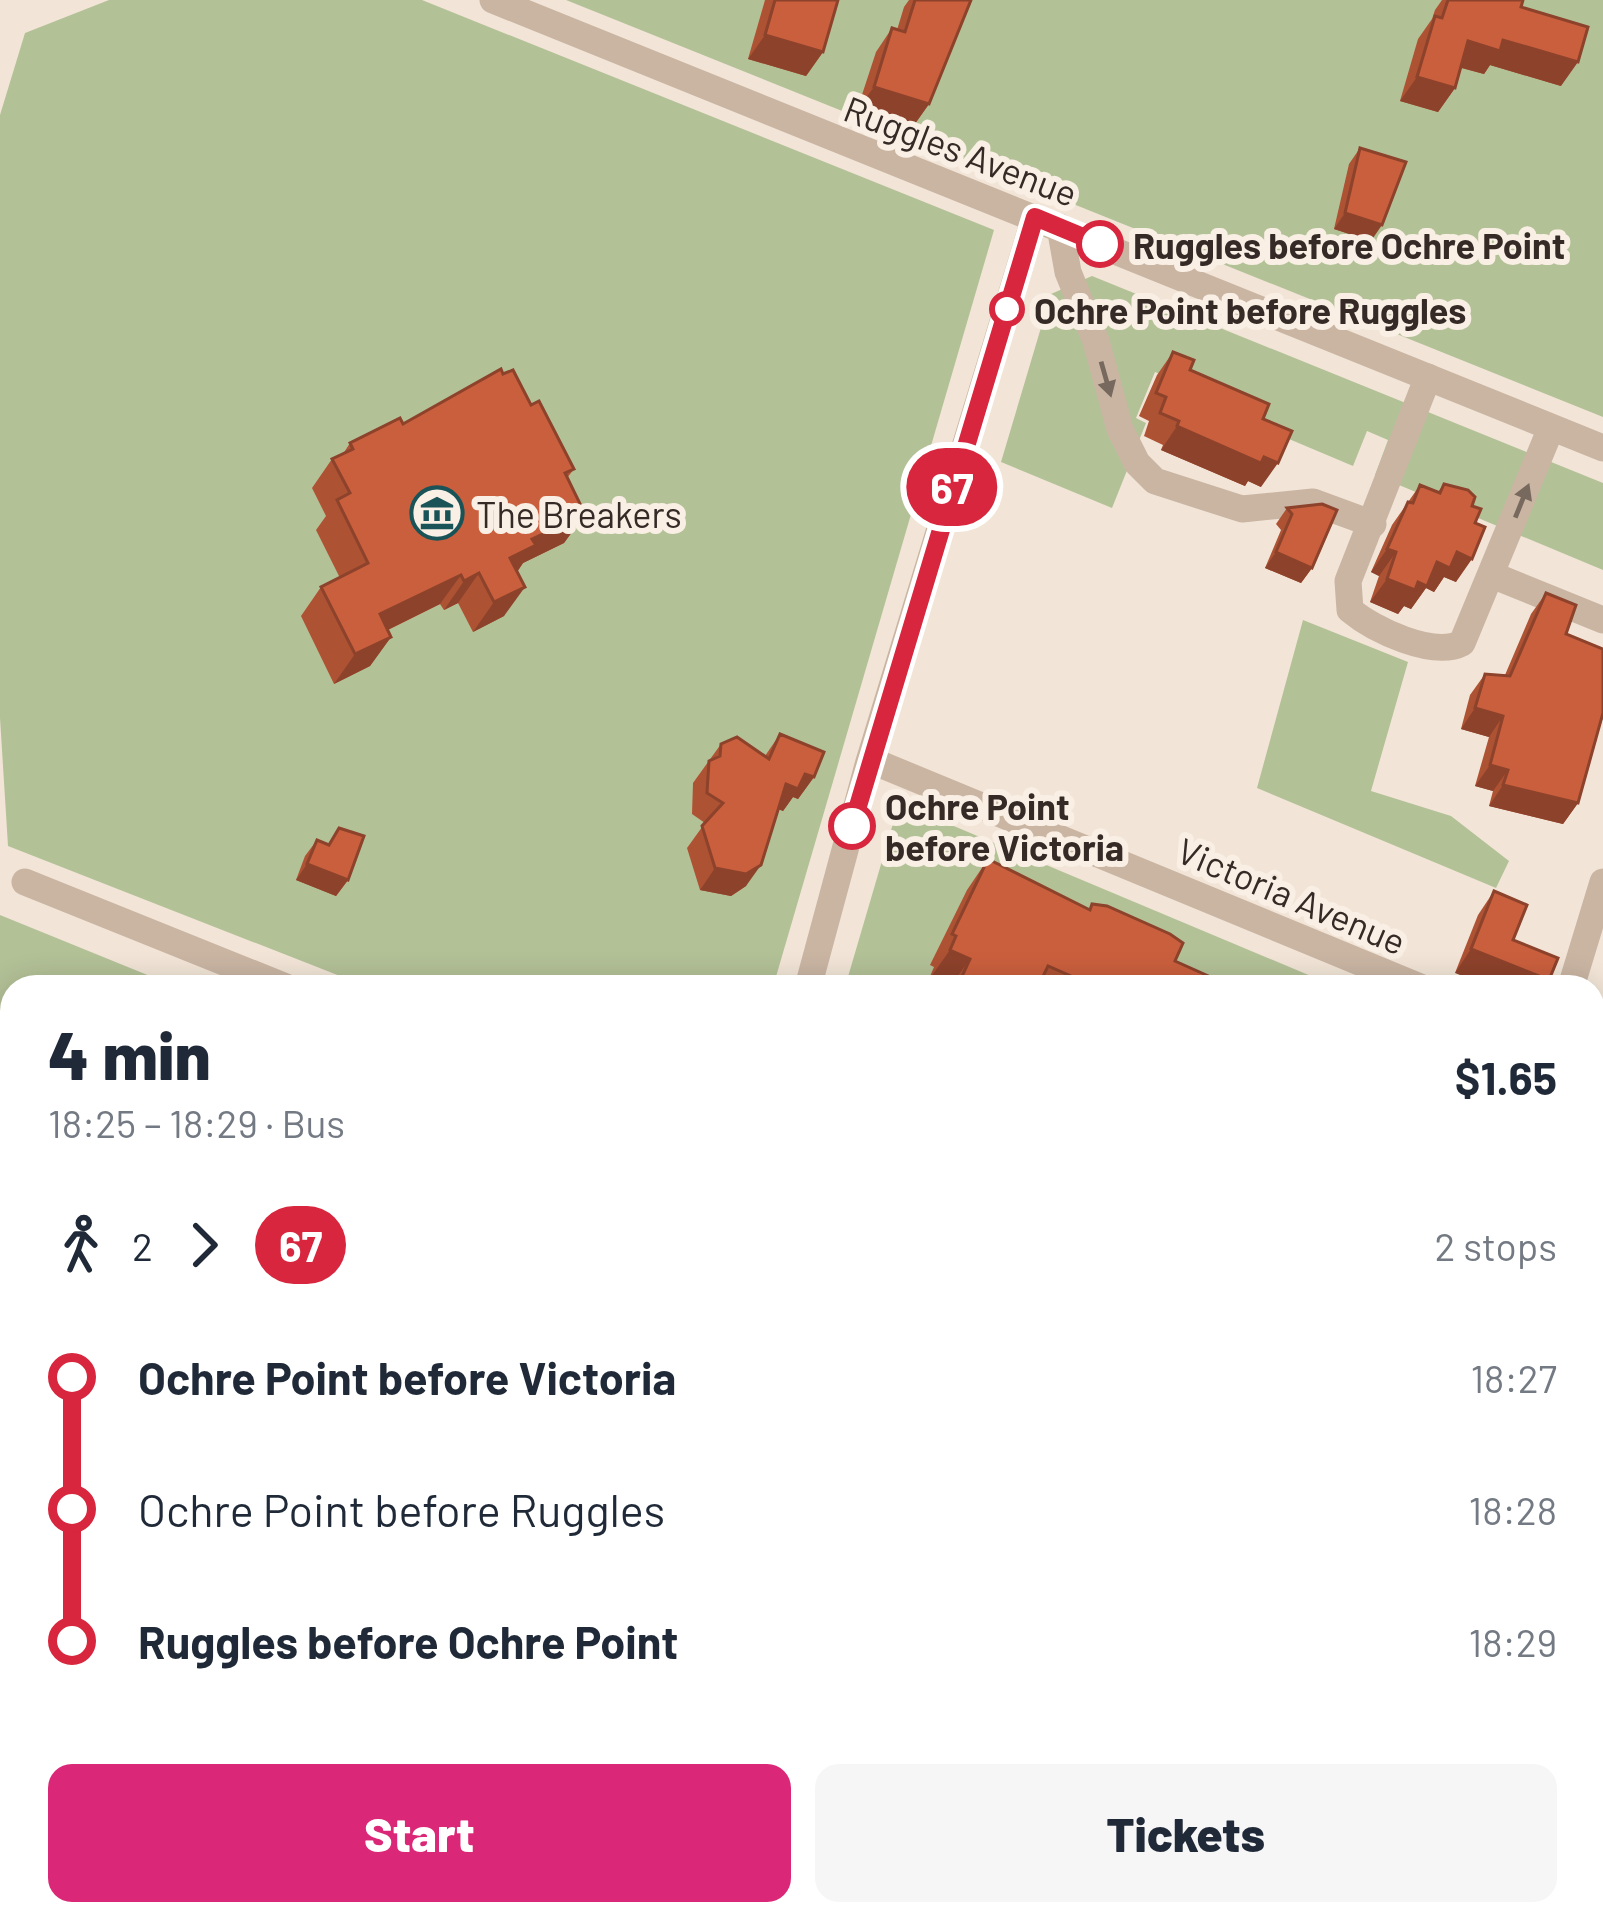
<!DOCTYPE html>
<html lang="en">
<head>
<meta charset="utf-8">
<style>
  :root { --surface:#fff; --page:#f6f6f7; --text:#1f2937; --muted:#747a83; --accent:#db2777 }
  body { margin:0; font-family:Barlow,sans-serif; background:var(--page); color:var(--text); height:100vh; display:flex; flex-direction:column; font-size:45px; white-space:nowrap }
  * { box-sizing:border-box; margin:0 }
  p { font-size:39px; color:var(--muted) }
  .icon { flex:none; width:66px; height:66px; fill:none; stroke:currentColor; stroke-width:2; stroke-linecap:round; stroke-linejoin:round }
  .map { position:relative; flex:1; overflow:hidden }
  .panel { position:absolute; left:0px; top:975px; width:1605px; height:951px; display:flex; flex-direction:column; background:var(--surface); border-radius:36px 36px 0 0; box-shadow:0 6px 30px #0003 }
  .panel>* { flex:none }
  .badge { padding:0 24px; border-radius:39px; font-size:42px; line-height:78px }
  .map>.badge { position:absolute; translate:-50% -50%; box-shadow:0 0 0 6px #fff }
  .legs { display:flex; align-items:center; gap:18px; height:132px; padding:0 48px; font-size:39px }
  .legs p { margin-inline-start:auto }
  .overview { display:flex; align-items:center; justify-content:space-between; height:204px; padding:0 48px }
  h1 { font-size:66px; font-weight:800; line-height:90px }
  .cta { display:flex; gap:24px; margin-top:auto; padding:24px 48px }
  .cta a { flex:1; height:138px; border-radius:24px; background:var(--accent); color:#fff; font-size:48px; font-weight:800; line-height:138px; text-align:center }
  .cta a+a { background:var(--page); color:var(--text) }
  ul { padding:0 48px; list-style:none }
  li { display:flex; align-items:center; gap:42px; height:132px; font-size:45px }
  li i { display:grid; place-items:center; width:18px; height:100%; margin:0 15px; background:currentColor }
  li i::after { content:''; width:30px; height:30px; margin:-15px; border:9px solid; border-radius:50%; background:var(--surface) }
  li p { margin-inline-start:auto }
  li:first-child i { background:linear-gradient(#0000 50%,currentColor 0) }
  li:last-child i { background:linear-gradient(currentColor 50%,#0000 0) }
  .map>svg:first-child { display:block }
  .green { fill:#b3c197 }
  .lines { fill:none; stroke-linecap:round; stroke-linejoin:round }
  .minor { stroke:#cab5a3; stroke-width:27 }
  .wall { fill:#ae5234 }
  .shaded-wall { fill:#8d422b }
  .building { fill:#ca5f3d; stroke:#8d422b; stroke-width:3 }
  .oneway { fill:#78695e }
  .line-1-casing { stroke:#fff; stroke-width:27 }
  .line-1 { stroke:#d7263d; stroke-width:18 }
  .stop-1-dot { fill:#fff; stroke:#d7263d; stroke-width:6 }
  .labels { text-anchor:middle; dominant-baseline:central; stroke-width:12; stroke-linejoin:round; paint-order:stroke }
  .street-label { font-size:36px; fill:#352a26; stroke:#f9efe4 }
  .stop-label { font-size:36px; font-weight:bold; fill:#352a26; stroke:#f9efe4; text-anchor:start }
  .poi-label { font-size:36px; fill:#352a26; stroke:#f9efe4; text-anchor:start }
</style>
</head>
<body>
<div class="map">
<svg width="1603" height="1925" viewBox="0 0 1603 1925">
  <rect width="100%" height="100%" fill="#f2e5d7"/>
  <g class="green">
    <path d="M109,0h313l572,230 -221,757h-405l-360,-141 -8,-128v-603l25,-82z"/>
    <path d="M566,0h1037v417z"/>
    <path d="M1092,276l511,207v87l-228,-95 13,-35 -21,-9 -14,35 -176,-74 3,-10 -25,-10 -19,46 10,5 -34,85 -111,-46 50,-168z"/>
    <path d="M1303,620l105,42 -37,129 80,25 58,45 -13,27 -239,-100z"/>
    <path d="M899,803l438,184h-492z"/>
    <path d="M0,915l177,72h-165v927h493l-3,11h-502z"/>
    <path d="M1593,1588l10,2v335h-121l-7,-11h118z"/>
    <path d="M575,1914h700l-3,11h-701z"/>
  </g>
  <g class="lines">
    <g class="minor">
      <path d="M493,0l1110,448"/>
      <path d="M1060,227l8,45 28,69 24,88 17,34 18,18 87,28 71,-7 60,22"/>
      <path d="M1428,377l-80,204 2,29c24,20 83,48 112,33l89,-215"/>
      <path d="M1492,575l111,45"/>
      <path d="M870,760l550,227"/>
      <path d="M25,882l261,105"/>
      <path d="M808,987l60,-222 167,-548"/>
      <path d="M1571,987l32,-105"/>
      <path d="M1593,1052l10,3"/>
      <path d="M1593,1494l10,3"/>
      <path d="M539,1925l3,-11"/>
      <path d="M1306,1925l3,-11"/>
    </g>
  </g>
  <g class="wall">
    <path d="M765,0h73l-15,52 -17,24 -58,-17z"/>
    <path d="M909,0h62l-42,104 -17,24 -55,-18 19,-58 16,-24 5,2 7,-23z"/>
    <path d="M1442,0h81l-2,7 40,79 -71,-21 -6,9 -23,-6 -6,20 -17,24 -38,-11 18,-62 14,-20 3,-9z"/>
    <path d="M1360,148l11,93 -37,-12 15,-65z"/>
    <path d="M1173,352l17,18 73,49 -2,68 -13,-6 -3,5 -84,-36 2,-5 -19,-9 5,-15 -10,-5 18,-41z"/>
    <path d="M503,374l28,31 43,64 -7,9 18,36 -21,29 -41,20 -6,9 -13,44 -31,16 -15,-29 -14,7 -4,-6 -52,26 3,7 -21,29 -36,18 -33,-68 20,-29 19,-9 -24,-48 10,-14 -14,-28 20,-29 11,-5 7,-11 53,-19z"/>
    <path d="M1444,484l28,22 -16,76 -12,-5 -10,15 -8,-4 -15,21 -7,-3 -6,8 -28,-12 9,-26 -8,-4 21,-47 28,-40 18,7z"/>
    <path d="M1322,504l-10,64 -11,15 -36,-15 16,-38 -5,-6 11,-16z"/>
    <path d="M1546,593l20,41 37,86 -2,-1 -23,84 -15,21 -74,-18 4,-15 -18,-5 14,-49 -28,-8 9,-34 15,-21 20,1 26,-61z"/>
    <path d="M780,734l34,43 -16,22 -5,-2 -10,14 -5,-2 -32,77 -15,10 -31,-6 -13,-42 18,-25 -13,-9 1,-31 28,-39 44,12z"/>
    <path d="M339,828l9,52 -12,16 -40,-16 9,-24 12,-16 11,4z"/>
    <path d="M988,859l101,51 3,-6 83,57 58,26h-292l-13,-6 6,-14 -4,-2 37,-75z"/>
    <path d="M1494,891l19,49 -58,33 23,-58z"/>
    <path d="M1603,1173v53l-10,-3v-35z"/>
    <path d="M20,1914h117l-1,11h-122z"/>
  </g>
  <g class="shaded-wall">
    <path d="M765,35l58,17 -17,24 -58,-17z"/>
    <path d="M1503,40l75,22 -17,24 -71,-21 -6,9 -32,-9 16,-24z"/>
    <path d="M1417,77l38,11 -17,24 -38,-11z"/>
    <path d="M874,87l55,17 -17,24 -55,-18z"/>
    <path d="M1345,213l37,12 -11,16 -37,-12z"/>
    <path d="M1177,426l101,37 -17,24 -13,-6 -3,5 -84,-36z"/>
    <path d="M585,514l-21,29 -41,20 -8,12 -5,-17 22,-19z"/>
    <path d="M1387,549l9,3 -17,24 -8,-4z"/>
    <path d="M1276,552l36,16 -11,15 -36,-15z"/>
    <path d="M1457,552l15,7 -16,23 -12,-5 -10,15 -8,-4 -15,21 -7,-3 -6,8 -28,-12 17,-23 50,-17z"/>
    <path d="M479,573l-21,30 -14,7 20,-29z"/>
    <path d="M461,575l-21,29 -81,40 21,-30z"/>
    <path d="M525,587l-21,29 -31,16 21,-30z"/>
    <path d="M391,637l-21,29 -36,18 21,-30z"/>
    <path d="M1475,708l28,8 -14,21 -28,-8z"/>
    <path d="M1490,765l18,5 -15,21 -18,-5z"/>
    <path d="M805,774l9,3 -16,22 -5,-2 -10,14 -13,-6 16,-21z"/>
    <path d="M1503,785l75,18 -15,21 -74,-18z"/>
    <path d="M307,864l41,16 -12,16 -40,-16z"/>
    <path d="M761,865l-15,21 -15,10 -31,-6 15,-22z"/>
    <path d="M1471,949l78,31 -5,7h-54l-35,-14z"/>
    <path d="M950,950l20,9 -20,28h-9l-13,-6z"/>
    <path d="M1599,1197l4,1v28l-10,-3v-18z"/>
    <path d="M1593,1380l10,3v7l-10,15z"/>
  </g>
  <g class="building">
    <path d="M775,0h63l-15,52 -58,-17z"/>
    <path d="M915,0h56l-42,104 -55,-17 18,-59 13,4z"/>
    <path d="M1448,0h75l-2,7 67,20 -10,35 -75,-22 -3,11 -32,-10 -13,47 -38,-11 18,-61 7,2z"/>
    <path d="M1360,148l46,14 -24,63 -37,-12z"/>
    <path d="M1173,352l21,8 -4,10 79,34 -6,15 29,12 -14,32 -14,-6 -3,6 -84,-37 2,-5 -19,-8 6,-16 -10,-4z"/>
    <path d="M501,369l2,5 10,-4 18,35 8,-4 35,68 -9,4 20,41 -53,25 4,6 -26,13 15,29 -31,15 -15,-29 -15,8 -3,-6 -81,39 11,23 -36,17 -34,-67 47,-24 -31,-63 13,-7 -18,-34 21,-10 -3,-6 50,-25 3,6z"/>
    <path d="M1444,484l24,6 7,7 -3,9 9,3 -6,14 10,4 -13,32 -15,-7 -7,16 -13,-6 -10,24 -9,-4 -3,8 -28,-11 9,-27 -9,-3 21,-47 5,1 7,-18 20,8z"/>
    <path d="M1322,504l15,6 -25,58 -36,-16 16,-38 -5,-6z"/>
    <path d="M1546,593l30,12 -10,29 37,15v64l-25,90 -75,-18 5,-15 -18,-5 13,-49 -28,-8 10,-34 25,2z"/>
    <path d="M780,734l44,18 -10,25 -9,-3 -7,15 -12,-5 -25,81 -15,9 -31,-6 -13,-42 21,-23 -16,-10 2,-32 11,-5 1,-12 16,-7 32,22z"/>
    <path d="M339,828l25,8 -16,44 -41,-16 10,-24 12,5z"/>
    <path d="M988,859l102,51 2,-6 15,2 63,28 13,9 -8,18 58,26h-137l-48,-21 -10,21h-81l13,-28 -20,-9 6,-14 -4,-2z"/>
    <path d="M1494,891l33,14 -14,35 45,18 -9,22 -78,-31z"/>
    <path d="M1593,1307l8,2 -7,44 9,2v28l-10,-3z"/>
    <path d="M25,1914l57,1 55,-1 -1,11h-106l-8,-4z"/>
    <path d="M338,1914h82v11h-91z"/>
  </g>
  <defs><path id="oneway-solid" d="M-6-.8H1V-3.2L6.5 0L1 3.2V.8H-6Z" transform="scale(3)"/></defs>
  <g class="oneway">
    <use href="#oneway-solid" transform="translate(1106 379) rotate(74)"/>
    <use href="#oneway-solid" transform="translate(1522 501) rotate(-68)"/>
  </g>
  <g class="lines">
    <g class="line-1-casing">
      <path id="line-1" d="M852,826l183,-609 65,27"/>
    </g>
    <use href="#line-1" class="line-1"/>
  </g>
  <defs>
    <g id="museum-ring" transform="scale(2.7)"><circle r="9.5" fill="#f9efe4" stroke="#1a5357" stroke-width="1.5"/><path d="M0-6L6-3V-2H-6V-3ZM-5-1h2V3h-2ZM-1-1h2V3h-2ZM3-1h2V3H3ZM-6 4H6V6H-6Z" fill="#1a5357"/></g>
  </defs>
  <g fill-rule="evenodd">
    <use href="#museum-ring" x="437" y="513"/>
  </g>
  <g class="stop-1-dot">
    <circle cx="1100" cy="244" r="21"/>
    <circle cx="1007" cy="309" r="15"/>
    <circle cx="852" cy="826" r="21"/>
  </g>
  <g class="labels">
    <g class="street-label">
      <text transform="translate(961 150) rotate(21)">Ruggles Avenue</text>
      <text transform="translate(1292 895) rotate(23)">Victoria Avenue</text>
    </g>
    <g class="stop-label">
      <text x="1133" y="244">Ruggles before Ochre Point</text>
      <text x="1034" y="309">Ochre Point before Ruggles</text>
      <text x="885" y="805">Ochre Point<tspan x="885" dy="41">before Victoria</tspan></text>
    </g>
    <g class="poi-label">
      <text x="476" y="513">The Breakers</text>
    </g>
  </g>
</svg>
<b class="badge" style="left:952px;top:487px;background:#d7263d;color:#fff">67</b>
<section class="panel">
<div class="overview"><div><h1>4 min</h1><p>18:25 – 18:29 · Bus</p></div><b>$1.65</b></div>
<div class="legs"><svg class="icon" aria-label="walk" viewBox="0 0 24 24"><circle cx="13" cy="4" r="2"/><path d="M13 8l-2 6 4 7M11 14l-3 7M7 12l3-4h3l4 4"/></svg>2<svg class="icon" aria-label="forward" viewBox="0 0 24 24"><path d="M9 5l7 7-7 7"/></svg><b class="badge" style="background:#d7263d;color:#fff">67</b><p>2 stops</p></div>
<ul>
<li><i style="color:#d7263d"></i><b>Ochre Point before Victoria</b><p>18:27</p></li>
<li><i style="color:#d7263d"></i><span>Ochre Point before Ruggles</span><p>18:28</p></li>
<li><i style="color:#d7263d"></i><b>Ruggles before Ochre Point</b><p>18:29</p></li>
</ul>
<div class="cta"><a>Start</a><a>Tickets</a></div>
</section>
</div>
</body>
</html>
